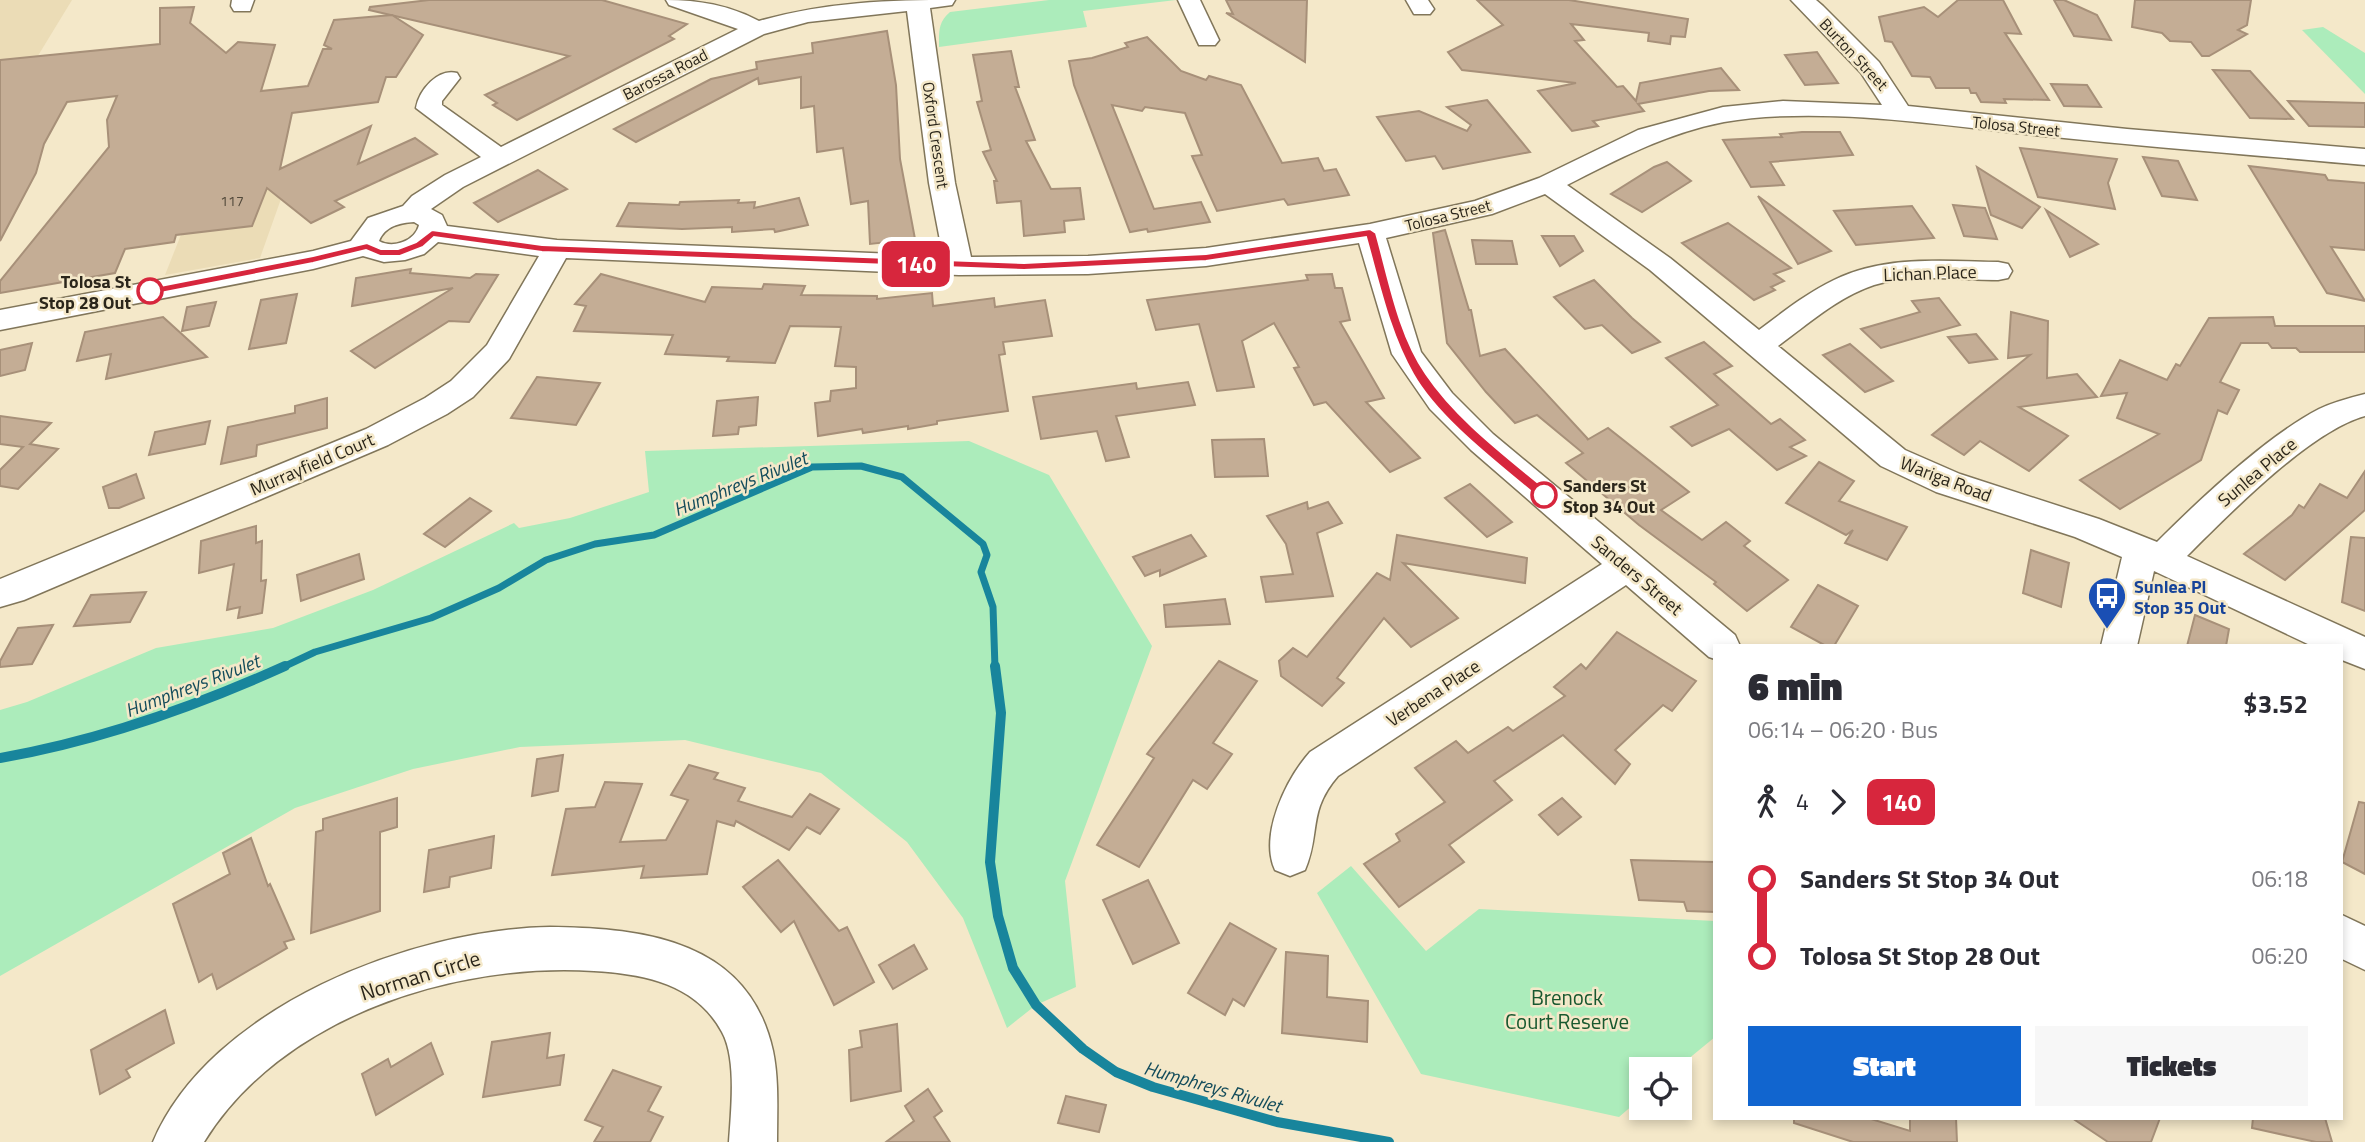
<!DOCTYPE html>
<html lang="en">
<head>
<meta charset="utf-8">
<style>
  :root { --surface:#fff; --page:#f7f7f7; --text:#2b2b33; --muted:#7c7c81; --accent:#1165cf }
  body { margin:0; font-family:"Titillium Web",sans-serif; background:var(--page); color:var(--text); height:100vh; display:flex; flex-direction:column; font-size:26px; white-space:nowrap }
  * { box-sizing:border-box; margin:0 }
  p { font-size:23px; color:var(--muted) }
  .icon { flex:none; width:38px; height:38px; fill:none; stroke:currentColor; stroke-width:2; stroke-linecap:round; stroke-linejoin:round }
  .map { position:relative; flex:1; overflow:hidden }
  .panel { position:absolute; left:1713px; top:644px; width:630px; height:476px; display:flex; flex-direction:column; background:var(--surface); border-radius:0px; box-shadow:0 4px 10px #0003 }
  .panel>* { flex:none }
  .badge { padding:0 14px; border-radius:10px; font-size:24px; line-height:46px }
  .controls { position:absolute; left:1629px; top:1057px; display:grid; gap:14px }
  .controls a { display:grid; place-items:center; width:63px; height:63px; border-radius:0px; background:var(--surface); box-shadow:0 4px 10px #0003; font-size:35px }
  .map>.badge { position:absolute; translate:-50% -50%; box-shadow:0 0 0 4px #fff }
  .legs { display:flex; align-items:center; gap:10px; height:77px; padding:0 35px; font-size:23px }
  .legs p { margin-inline-start:auto }
  .headline { display:flex; align-items:center; justify-content:space-between; height:119px; padding:0 35px }
  h1 { font-size:38px; font-weight:800; line-height:52px }
  .cta { display:flex; gap:14px; margin-top:auto; padding:14px 35px }
  .cta a { flex:1; height:80px; border-radius:0px; background:var(--accent); color:#fff; font-size:28px; font-weight:800; line-height:80px; text-align:center }
  .cta a+a { background:var(--page); color:var(--text) }
  ul { padding:0 35px; list-style:none }
  li { display:flex; align-items:center; gap:24px; height:77px; font-size:26px }
  li i { display:grid; place-items:center; width:10px; height:100%; margin:0 9px; background:currentColor }
  li i::after { content:''; width:18px; height:18px; margin:-9px; border:5px solid; border-radius:50%; background:var(--surface) }
  li p { margin-inline-start:auto }
  li:first-child i { background:linear-gradient(#0000 50%,currentColor 0) }
  li:last-child i { background:linear-gradient(currentColor 50%,#0000 0) }
  .map>svg:first-child { display:block }
  .built { fill:#ebdcb6 }
  .green { fill:#acecbb }
  .lines { fill:none; stroke-linecap:round; stroke-linejoin:round }
  .stream-far1 { stroke:#18859c; stroke-width:7 }
  .stream { stroke:#18859c; stroke-width:10 }
  .building { fill:#c4ad95; stroke:#a79079; stroke-width:2 }
  .minor-casing { stroke:#81765a; stroke-width:3 }
  .minor { fill:#fff; fill-rule:evenodd }
  .line-1 { fill:#d7263d; stroke:#fff; stroke-width:2 }
  .stop-1-dot { fill:#fff; stroke:#d7263d; stroke-width:3.5 }
  .labels { text-anchor:middle; dominant-baseline:central; stroke-width:5; stroke-linejoin:round; paint-order:stroke }
  .number-label { font-size:14px; fill:#51483a }
  .far-street-label { font-size:16px; fill:#2b261b; stroke:#f4e8c9 }
  .street-label { font-size:18px; fill:#2b261b; stroke:#f4e8c9 }
  .stop-label { font-size:18px; font-weight:bold; fill:#2b261b; stroke:#f4e8c9; text-anchor:end }
  .transit-label { font-size:18px; font-weight:bold; fill:#164399; stroke:#f4e8c9; text-anchor:start }
  .water-label { font-size:19px; font-style:italic; fill:#134c5b; stroke:#f4e8c9 }
  .near-street-label { font-size:21px; fill:#2b261b; stroke:#f4e8c9 }
  .near-park-label { font-size:21px; fill:#18582f; stroke:#f4e8c9 }
</style>
</head>
<body>
<div class="map">
<svg width="2365" height="1142" viewBox="0 0 2365 1142">
  <rect width="100%" height="100%" fill="#f4e8c9"/>
  <g class="built">
    <path d="M0,0h72l-72,118z"/>
    <path d="M292,168l-32,90 -95,17 36,-91z"/>
  </g>
  <g class="green">
    <path d="M1049,0h127l-93,11 4,16 -148,20c0,-15 -1,-25 11,-35z"/>
    <path d="M2323,27l42,26v41l-63,-64z"/>
    <path d="M969,441l80,34 103,171 -87,235 11,106 -40,18 -29,23 -44,-110 -56,-76 -86,-69 -136,-33 -165,7 -107,22 -118,39 -295,168v-266l27,-8 129,-54 117,-20 100,-38 141,-67 5,5 51,-10 79,-26 -4,-41z"/>
    <path d="M1351,866l75,85 53,-42 236,12v116l-39,32h-34l-1,29 -22,19 -198,-43 -104,-181z"/>
  </g>
  <g class="lines">
    <path class="stream-far1" d="M281,668l34,-16 116,-34 68,-30 47,-28 49,-16 59,-9 158,-68 49,-1 41,11 81,67 4,11 -6,17 12,35 2,61"/>
    <g class="stream">
      <path d="M995,666l6,47 -11,149 8,54 15,52 23,37 47,44 33,23 37,15 124,35 112,20"/>
      <path d="M0,758c99,-17 194,-51 285,-92"/>
    </g>
  </g>
  <g class="building">
    <path d="M429,0h173l85,24 -18,12 5,3 -157,81 -24,-15 4,-2 -12,-8 84,-39 -200,-46 1,-3z"/>
    <path d="M1226,0h81l-2,62 -79,-49 7,1z"/>
    <path d="M1477,0h92l119,19 -3,18 -14,-1 -1,8 -22,-3 1,-8 -78,-9 13,16 -9,1 42,46 6,-1 13,15 4,-18 81,-15 18,22 -30,1 -71,13 6,7 -51,10 5,5 -26,5 -34,-40 38,-8 -114,-13 -14,-18 55,-27z"/>
    <path d="M1958,0h45l18,34 -16,-1 44,67 -45,-1 2,4 -25,-1 -5,-9h-5l-2,-5h-33l-6,-11 -18,-1 -20,-34 -7,-1 -6,-24 45,-10 14,10z"/>
    <path d="M2054,0h10l33,15 14,25 -37,-4z"/>
    <path d="M2135,0h116l-4,25 -9,5 9,4 -38,22h-7l-11,-14 -21,-1 -8,-8 -30,-6z"/>
    <path d="M194,7l-4,16 36,30 12,-11 37,3 -14,46 47,-5 15,-37h9l-8,-4 10,-25 58,-5 31,20 -27,42h-10l-8,25 -86,11 -12,56 91,-43 -13,38 57,-26 22,16 -102,47 9,6 -33,16 -44,-35 -15,38 -76,9 -2,7 -49,7 -10,24 -115,20v-12l109,-134 -2,-27 10,-24 -50,6 -23,42 -8,29 -36,68v-181l160,-16v-36z"/>
    <path d="M887,31l9,54 4,74 15,80 -45,5 -2,-43 -17,3 -8,-56 -26,4 -3,-46 -13,2v-31l-42,7 -1,-6 -122,64 -22,-13 97,-50 46,-10 -1,-7 57,-9 -1,-10z"/>
    <path d="M1147,37l34,34 25,9 3,-4 32,9 41,78 36,-5 6,13 12,-2 13,26 -61,10 -4,-6 -67,12 -25,-55 10,-1 -17,-42 -40,-6 -3,4 -30,-6 42,104 47,-7 9,20 -62,10 -1,-3 -17,3 -56,-147 -5,-24 23,-3 36,-11 -3,-4z"/>
    <path d="M1011,51l8,36h-4l20,53 -9,1 25,48 29,-1 4,31 -20,2 1,11 -41,4 -3,-35 -24,2 -3,-22h3l-14,-29 8,-2 -14,-48 5,-1 -9,-46z"/>
    <path d="M1817,52l21,31 -33,2 -20,-30z"/>
    <path d="M2213,70l37,1 43,48 -43,-1z"/>
    <path d="M2051,84l36,1 14,22 -37,-1z"/>
    <path d="M1487,100l43,52 -87,17 -8,-13 -29,5 -29,-44 42,-6 48,20 4,-6 -24,-18z"/>
    <path d="M2288,101l77,2v24l-56,-1z"/>
    <path d="M1802,132h38l13,23 -83,7 14,23 -33,2 -28,-47 59,-3 -2,-3z"/>
    <path d="M2020,148l97,11 -9,24 7,26 -77,-12z"/>
    <path d="M2143,157l35,4 19,39 -35,-4z"/>
    <path d="M1667,162l24,19 -49,31 -31,-18 43,-27z"/>
    <path d="M2249,166l76,9 3,5 37,3v67l-34,-3 34,54 -38,-8z"/>
    <path d="M1977,167l63,40 -18,21 -31,-13z"/>
    <path d="M538,170l29,19 -69,33 -24,-19z"/>
    <path d="M1758,196l73,55 -33,13z"/>
    <path d="M799,198l9,27 -33,7 -1,-3 -42,3v-5l-50,2 -65,-3 12,-23 50,2 1,-3 59,-2 -1,3 17,-1 -1,6z"/>
    <path d="M1953,205l32,3 12,31 -33,-3z"/>
    <path d="M1912,206l22,32 -78,7 -22,-34z"/>
    <path d="M2046,210l52,34 -28,13z"/>
    <path d="M1728,223l63,45 -17,6 10,7 -13,6 4,3 -21,10 -72,-57z"/>
    <path d="M1445,230l24,80h2l9,46 25,-7 83,90 -1,1 21,-12 81,64 -28,18 41,30 24,-18 24,19 -6,5 44,34 -41,31 -33,-27 2,-2 -77,-57 -73,-62 17,-10 -46,-38 -22,8 -29,-31 -39,-49 -14,-110z"/>
    <path d="M1542,236h32l9,15 -23,15z"/>
    <path d="M1472,240l40,1 5,23h-41z"/>
    <path d="M411,269l-1,4 60,5 6,-4 22,1 -29,47 -20,-1 -74,47 -24,-17 102,-63 -101,18 4,-28z"/>
    <path d="M601,274l104,28 7,-15 50,2 2,-5 41,2 -4,9 76,1v3l55,-6 1,13 61,-8 1,9 50,-7 7,36 -49,6 2,12 -6,1 9,56 -71,10v3l-29,5v-3l-45,7 -1,-4 -44,7 -3,-33 15,-2 1,-10 25,-3v-21l-21,-1 6,-39 -51,-1 -15,37 -48,-2 2,-4 -64,-3 8,-19 -99,-4 12,-25 -11,-2z"/>
    <path d="M1332,274l3,14h7l8,32 -10,2 44,76 -18,4 54,56 -30,14 -64,-70 -12,3 -20,-37 5,-1 -25,-44 -32,18 12,46 -37,4 -18,-67 -43,6 -9,-30 161,-20 -2,-5z"/>
    <path d="M1594,280l38,38 28,24 -28,11 -30,-28 -17,4 -31,-32z"/>
    <path d="M297,294l-11,49 -37,6 12,-49z"/>
    <path d="M1939,298l21,27 -79,23 -20,-19 59,-17 -8,-11z"/>
    <path d="M216,302l-7,24 -27,5 5,-24z"/>
    <path d="M2011,312l37,9 -1,57 30,-4 20,23 -78,10 49,29 -39,35 -49,-30 -16,14 -32,-20 98,-80 -22,3z"/>
    <path d="M163,317l44,40 -101,22 5,-25 -34,7 8,-29z"/>
    <path d="M2273,317l2,9h90v26h-65l-4,-4h-24l-4,-5h-27l-21,39 19,8 -12,24 -9,-4 -17,50 -81,49 -40,-29 79,-46 -42,-16 10,-25 -26,3 19,-36 47,20 9,-16 4,2 29,-48z"/>
    <path d="M1976,334l21,25 -28,4 -21,-26z"/>
    <path d="M1704,342l28,24 -18,8 57,50 9,-5 25,21 -15,7 16,9 -29,14 -48,-41 -37,17 -21,-19 47,-22 -52,-47z"/>
    <path d="M32,343l-7,27 -25,6v-26z"/>
    <path d="M1850,344l43,37 -28,11 -42,-37z"/>
    <path d="M537,377l63,6 -24,42 -65,-7z"/>
    <path d="M1188,382l7,23 -79,11 13,41 -23,4 -9,-30 -56,8 -8,-42 103,-14 1,6z"/>
    <path d="M758,397l-2,28 -17,2 -1,7 -25,2 4,-35z"/>
    <path d="M327,398v30l-70,17 -1,11 -35,8 7,-37 67,-14v-7z"/>
    <path d="M0,416l51,7 -21,21 28,5 -40,40 -18,-3v-16l23,-23 -23,-3z"/>
    <path d="M210,421l-5,23 -56,11 6,-23z"/>
    <path d="M1264,439l4,37 -53,1 -3,-37z"/>
    <path d="M1819,462l35,19 -15,20 68,26 -20,33 -42,-17 8,-13 -7,5 -60,-32z"/>
    <path d="M2365,471v39l-80,70 -41,-26 48,-39 7,-10 5,3 16,-24 27,14z"/>
    <path d="M136,474l8,24 -25,10h-10l-6,-21z"/>
    <path d="M1470,484l42,38 -25,15 -42,-39z"/>
    <path d="M470,498l21,13 -46,36 -21,-13z"/>
    <path d="M1307,502l1,7 20,-7 14,21 -25,10 16,63 -67,6 -5,-25 32,-3 -7,-30 -19,-28z"/>
    <path d="M256,526v17l6,-2 -1,40 5,-1 -4,33 -24,5 2,-11 -13,3 7,-46 -35,9 2,-32z"/>
    <path d="M1191,535l15,21 -46,20v-6l-15,6 -12,-19z"/>
    <path d="M1397,535l130,23 -2,25 -122,-20 55,55 -47,29 -27,-29 -47,60 7,5 -22,23 -41,-30 -2,-15 14,-13 14,9 70,-84 13,7z"/>
    <path d="M2351,537l14,1v73l-23,-9z"/>
    <path d="M2031,550l38,13 -8,44 -38,-14z"/>
    <path d="M359,554l5,25 -63,22 -4,-26z"/>
    <path d="M1818,585l40,21 -24,40h-8l-35,-19z"/>
    <path d="M146,592l-16,30 -56,4 17,-31z"/>
    <path d="M1225,599l5,25 -64,3 -2,-22z"/>
    <path d="M2195,615l34,14 -3,17h-39z"/>
    <path d="M53,625l-21,39 -32,3v-6l18,-33z"/>
    <path d="M1617,632l79,49 -24,30 -9,-6 -48,45 15,14 -15,20 -52,-49 -69,46 18,19 -63,45 15,17 -65,45 -35,-43 36,-23 -4,-7 49,-32 -30,-34 41,-27 12,12 40,-26 5,4 52,-35 -11,-9 27,-23 5,5z"/>
    <path d="M1219,661l38,20 -44,62 19,11 -25,35 -14,-9 -54,87 -42,-22 57,-87 -7,-4z"/>
    <path d="M563,755l-5,36 -26,5 5,-37z"/>
    <path d="M689,765l29,8 -4,6 31,9 -7,13 54,16 18,-23 29,15 -19,25 -13,-7 -18,23 -53,-29 -2,5 -17,-5 -10,53 -66,4 3,-12 -92,9 14,-66 29,-2 10,-25 37,2 -22,58 46,-2 22,-40 -17,-5z"/>
    <path d="M397,798v29l-17,5v79l-69,22 5,-101 7,-2v-11z"/>
    <path d="M1562,798l19,19 -23,18 -19,-20z"/>
    <path d="M2359,802l6,1v71l-23,-12z"/>
    <path d="M494,836l-3,32 -41,9 -1,10 -25,5 5,-42z"/>
    <path d="M251,838l17,48 2,-2 24,55 -10,3 3,6 -70,41 -5,-15 -13,8 -26,-78 57,-30 -7,-21z"/>
    <path d="M778,860l61,71 8,-4 27,55 -40,23 -40,-84 -13,11 -38,-45z"/>
    <path d="M1631,860l84,2v50l-28,-1 -3,-9 -45,-2z"/>
    <path d="M1148,880l31,63 -46,21 -30,-64z"/>
    <path d="M1230,923l46,26 -32,57 -11,-7 -8,16 -37,-22z"/>
    <path d="M914,945l13,24 -34,20 -14,-24z"/>
    <path d="M1286,952l42,4 -1,41 41,4 -1,41 -85,-9z"/>
    <path d="M165,1010l9,33 -48,27 4,7 -30,17 -9,-44z"/>
    <path d="M897,1024l4,67 -50,10 -2,-51 13,-3 -2,-16z"/>
    <path d="M550,1033l-3,25 17,-3 -4,30 -77,12 9,-55z"/>
    <path d="M431,1043l12,31 -67,41 -14,-41 26,-15 3,8z"/>
    <path d="M613,1070l48,17 -13,24 15,6 -13,25h-56l9,-15 -18,-7z"/>
    <path d="M928,1089l14,22 -8,6 16,25h-64l28,-21 -9,-15z"/>
    <path d="M1066,1096l40,9 -7,27 -41,-9z"/>
    <path d="M1794,1118h74l42,13v-13h46l1,24h-104l-59,-19z"/>
    <path d="M2072,1118h88l-9,24h-43z"/>
    <path d="M2253,1118h72l7,24h-16l-64,-14z"/>
  </g>
  <g class="lines">
    <g class="minor-casing">
      <g id="minor">
        <path d="M232,0h22l-4,11h-16l-3,-5z"/>
        <path d="M666,0c33,0 63,5 93,21 67,-19 128,-21 196,-21l-3,5 -22,3 25,175 16,74 117,-1 118,-8 164,-24 105,-23 64,-23 99,-48 85,-23 60,-6 99,4 -21,-32 -70,-73h25l7,6 56,56 29,44 219,23 238,20v16c-113,-10 -226,-19 -339,-31 -93,-10 -209,-28 -302,-12 -57,11 -106,37 -157,63l103,73 89,72c24,-18 48,-37 75,-50 51,-25 109,-19 164,-18l10,2 4,7 -4,7 -10,2c-40,0 -86,-7 -124,5 -36,12 -66,39 -96,61l127,104 55,24 139,45 58,23c42,-42 110,-106 162,-133 15,-7 30,-11 46,-15v22c-55,15 -137,99 -178,140l178,81v32l-23,-9v-14h-30l-158,-75 -17,75h-36l21,-89 -47,-20 -139,-45 -55,-26 -231,-196 -105,-76 -53,20 -106,24 35,114 31,41 41,41 242,201 5,11h-25v13l-6,-2 -83,-72 -288,191c-31,36 -17,57 -33,94l-15,6 -15,-6c-16,-35 11,-91 35,-118l292,-188 -131,-114 -41,-41 -38,-55 -33,-111 -153,23 -118,8 -129,1 -393,-17 -57,101 -36,38 -26,17 -59,31 -364,155 -24,7v-28l366,-150 59,-31 26,-17 36,-36 52,-89 -101,-14 -14,12 -19,6 -21,2 -21,-6 -50,13 -313,61v-20l313,-59 38,-10 17,-23 35,-12 9,-10 33,-21 36,-18 -65,-49c3,-18 22,-40 41,-35l3,5 -18,23v4l59,42 237,-118 -69,-24zM907,11l22,172 14,73 -386,-16 -110,-14 -5,-11 -11,-6 32,-22 301,-153 44,-12zM414,222l5,3c-4,16 -26,24 -40,16 6,-15 21,-18 35,-19z"/>
        <path d="M1178,0h22l19,40 -4,5h-16z"/>
        <path d="M1406,0h22l6,9 -4,5h-16z"/>
        <path d="M2342,915l23,11v44l-23,-11z"/>
        <path d="M550,927c96,1 199,14 223,124 6,29 4,61 4,91h-48c2,-31 8,-83 -7,-110 -26,-48 -77,-58 -128,-61 -140,-9 -313,46 -390,171h-51c57,-135 260,-213 397,-215z"/>
      </g>
    </g>
    <use href="#minor" class="minor"/>
  </g>
  <path class="line-1" d="M1370,229l6,4c13,46 22,100 50,141 31,46 80,82 123,118v7h-9c-40,-34 -101,-79 -127,-125 -24,-42 -34,-91 -47,-137l-160,24 -182,9 -482,-18 -108,-15 -11,10 -23,9h-20l-14,-6 -53,13 -163,32 -6,-4 6,-3 163,-32 54,-13 14,6h17l18,-7 16,-12 110,15 482,18 182,-9z"/>
  <defs>
    <g id="bus-pin" transform="scale(2.0125)"><path d="M0 17L-7.5 6A9.5 9.5 0 1 1 7.5 6Z" fill="#1a4fb4" stroke="#f4e8c9"/><path d="M-5-6H5V4H4V6H2V4H-2V6H-4V4H-5ZM-3.5-4V0h7V-4ZM-3.5 1.2v1.5H-2V1.2ZM2 1.2v1.5H3.5V1.2Z" fill="#fff"/></g>
  </defs>
  <g fill-rule="evenodd">
    <use href="#bus-pin" x="2107" y="596"/>
  </g>
  <g class="stop-1-dot">
    <circle cx="150" cy="291" r="12"/>
    <circle cx="1544" cy="495" r="12"/>
  </g>
  <g class="labels">
    <g class="number-label">
      <text x="232" y="200">117</text>
    </g>
    <g class="far-street-label">
      <text transform="translate(1854 54) rotate(47)">Burton Street</text>
      <text transform="translate(665 74) rotate(-27)">Barossa Road</text>
      <text transform="translate(2016 126) rotate(6)">Tolosa Street</text>
      <text transform="translate(936 135) rotate(82)">Oxford Crescent</text>
      <text transform="translate(1448 215) rotate(-14)">Tolosa Street</text>
    </g>
    <g class="street-label">
      <text transform="translate(1930 273) rotate(-2)">Lichan Place</text>
      <text transform="translate(312 464) rotate(-23)">Murrayfield Court</text>
      <text transform="translate(2257 472) rotate(-40)">Sunlea Place</text>
      <text transform="translate(1946 479) rotate(21)">Wariga Road</text>
      <text transform="translate(1637 575) rotate(40)">Sanders Street</text>
      <text transform="translate(1433 693) rotate(-33)">Verbena Place</text>
    </g>
    <g class="stop-label">
      <text x="131" y="281">Tolosa St<tspan x="131" dy="21">Stop 28 Out</tspan></text>
      <text x="1563" y="485" text-anchor="start">Sanders St<tspan x="1563" dy="21">Stop 34 Out</tspan></text>
    </g>
    <g class="transit-label">
      <text x="2134" y="586">Sunlea Pl<tspan x="2134" dy="21">Stop 35 Out</tspan></text>
    </g>
    <g class="water-label">
      <text transform="translate(740 483) rotate(-22)">Humphreys Rivulet</text>
      <text transform="translate(192 685) rotate(-21)">Humphreys Rivulet</text>
      <text transform="translate(1213 1086) rotate(16)">Humphreys Rivulet</text>
    </g>
    <g class="near-street-label">
      <text transform="translate(420 975) rotate(-17)">Norman Circle</text>
    </g>
    <g class="near-park-label">
      <text x="1567" y="997">Brenock<tspan x="1567" dy="24">Court Reserve</tspan></text>
    </g>
  </g>
</svg>
<div class="controls">
<a><svg class="icon" aria-label="locate" viewBox="0 0 24 24"><circle cx="12" cy="12" r="6"/><path d="M12 2v4M12 18v4M2 12h4M18 12h4"/></svg></a>
</div>
<b class="badge" style="left:916px;top:264px;background:#d7263d;color:#fff">140</b>
<section class="panel">
<div class="headline"><div><h1>6 min</h1><p>06:14 – 06:20 · Bus</p></div><b>$3.52</b></div>
<div class="legs"><svg class="icon" aria-label="walk" viewBox="0 0 24 24"><circle cx="13" cy="4" r="2"/><path d="M13 8l-2 6 4 7M11 14l-3 7M7 12l3-4h3l4 4"/></svg>4<svg class="icon" aria-label="forward" viewBox="0 0 24 24"><path d="M9 5l7 7-7 7"/></svg><b class="badge" style="background:#d7263d;color:#fff">140</b></div>
<ul>
<li><i style="color:#d7263d"></i><b>Sanders St Stop 34 Out</b><p>06:18</p></li>
<li><i style="color:#d7263d"></i><b>Tolosa St Stop 28 Out</b><p>06:20</p></li>
</ul>
<div class="cta"><a>Start</a><a>Tickets</a></div>
</section>
</div>
</body>
</html>
